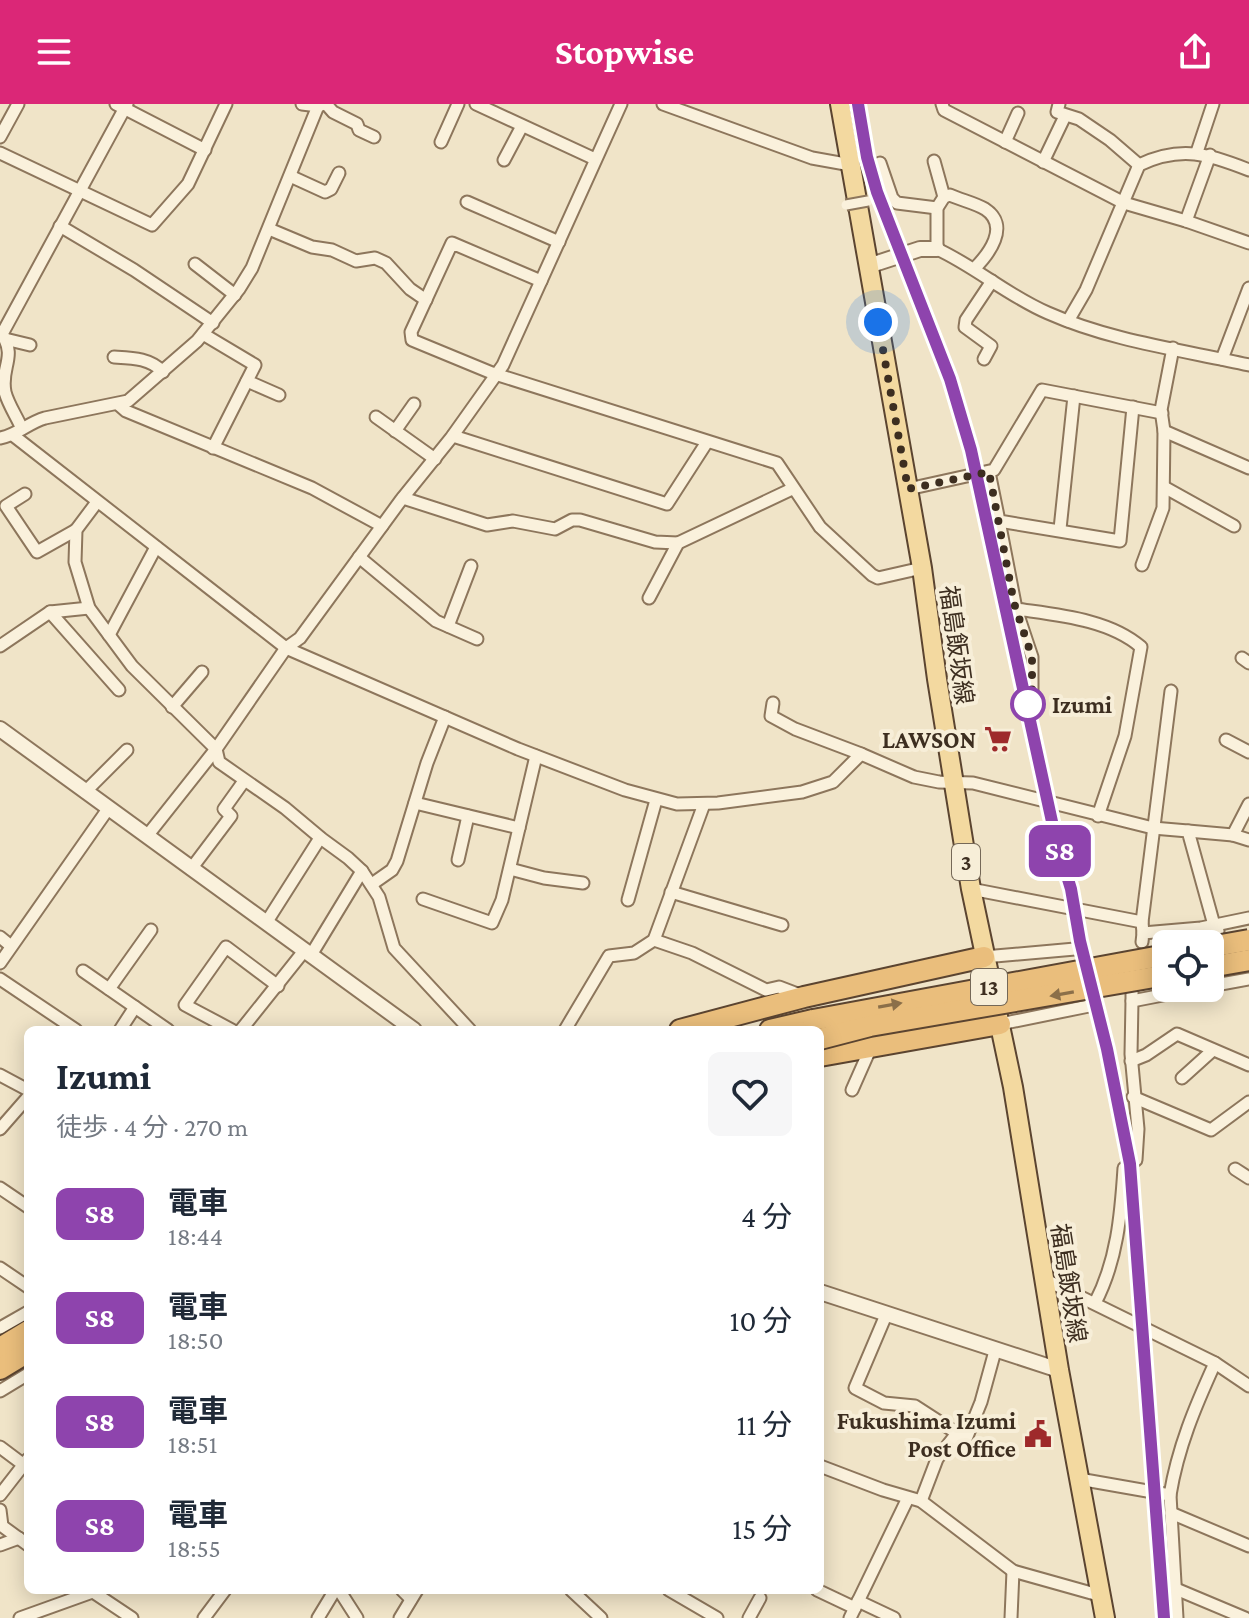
<!DOCTYPE html>
<html lang="ja">
<head>
<meta charset="utf-8">
<style>
  :root { --surface:#fff; --page:#f6f6f7; --text:#1f2937; --muted:#747a83; --accent:#db2777 }
  body { margin:0; font-family:"Crimson Pro","Noto Sans JP",serif; background:var(--page); color:var(--text); height:100vh; display:flex; flex-direction:column; font-size:30px; white-space:nowrap }
  * { box-sizing:border-box; margin:0 }
  p { font-size:26px; color:var(--muted) }
  .icon { flex:none; width:44px; height:44px; fill:none; stroke:currentColor; stroke-width:2; stroke-linecap:round; stroke-linejoin:round }
  .map { position:relative; flex:1; overflow:hidden }
  .panel { position:absolute; left:24px; top:922px; width:800px; height:568px; display:flex; flex-direction:column; background:var(--surface); border-radius:12px; box-shadow:0 4px 20px #0003 }
  .panel>* { flex:none }
  .badge { padding:0 16px; border-radius:12px; font-size:28px; line-height:52px }
  .buttons { position:absolute; left:1152px; top:826px; display:grid; gap:16px }
  .buttons a { display:grid; place-items:center; width:72px; height:72px; border-radius:12px; background:var(--surface); box-shadow:0 4px 20px #0003; font-size:40px }
  .you { position:absolute; width:40px; height:40px; margin:-20px; border:6px solid #fff; border-radius:50%; background:#1a73e8; box-shadow:0 0 0 12px #1a73e833 }
  .map>.badge { position:absolute; translate:-50% -50%; box-shadow:0 0 0 4px #fff }
  .round { display:grid; place-items:center; flex:none; width:84px; height:84px; border-radius:12px; background:var(--page) }
  .summary { display:flex; align-items:center; justify-content:space-between; height:136px; padding:0 32px }
  h1 { font-size:38px; font-weight:700; line-height:60px }
  ul { padding:0; list-style:none }
  li { display:flex; align-items:center; gap:24px; height:104px; padding:0 32px }
  li div { flex:1 }
  li b { display:block; font-size:30px }
  li em { font-style:normal }
  li .badge { min-width:88px; font-weight:700; text-align:center }
  header { display:flex; justify-content:space-between; align-items:center; height:104px; padding:0 32px; background:var(--accent); color:#fff; font-size:36px; font-weight:700 }
  .map>svg:first-child { display:block }
  .lines { fill:none; stroke-linecap:round; stroke-linejoin:round }
  .minor-casing { stroke:#8d765c; stroke-width:15 }
  .tertiary-casing { stroke:#8d765c; stroke-width:18 }
  .primary-casing { stroke:#5b4430; stroke-width:22 }
  .trunk-casing { stroke:#5b4430; stroke-width:24 }
  .minor { stroke:#faf1dc; stroke-width:11 }
  .tertiary { stroke:#faf1dc; stroke-width:14 }
  .primary { stroke:#f3d9a0; stroke-width:18 }
  .trunk { stroke:#eabe7c; stroke-width:20 }
  .rail { stroke:#3d2e20; stroke-width:4; stroke-dasharray:14 14; stroke-linecap:butt }
  .pedestrian-bridge-casing { stroke:#8d765c; stroke-width:13; stroke-linecap:butt }
  .trunk-bridge-casing { stroke:#5b4430; stroke-width:24; stroke-linecap:butt }
  .pedestrian-bridge { stroke:#faf1dc; stroke-width:9 }
  .trunk-bridge { stroke:#eabe7c; stroke-width:20 }
  .oneway { fill:#8b6f49 }
  .line-casing { stroke:#fff; stroke-width:18 }
  .line { stroke:#8e44ad; stroke-width:12 }
  .walk { stroke:#3d2e20; stroke-width:8; stroke-dasharray:0 14.4 }
  .stop-dot { fill:#fff; stroke:#8e44ad; stroke-width:4 }
  .labels { text-anchor:middle; dominant-baseline:central; stroke-width:8; stroke-linejoin:round; paint-order:stroke }
  .shield { fill:#f7eed8; stroke:#756857; stroke-width:2 }
  .shield-label { font-size:22px; font-weight:bold; fill:#3d2e20 }
  .street-label { font-size:24px; fill:#3d2e20; stroke:#f7eed8 }
  .stop-label { font-size:24px; font-weight:bold; fill:#3d2e20; stroke:#f7eed8; text-anchor:start }
  .poi-label { font-size:24px; font-weight:bold; fill:#3d2e20; stroke:#f7eed8; text-anchor:end }
</style>
</head>
<body>
<header><svg class="icon" aria-label="menu" viewBox="0 0 24 24"><path d="M4 6h16M4 12h16M4 18h16"/></svg>Stopwise<svg class="icon" aria-label="share" viewBox="0 0 24 24"><path d="M12 15V3M7 8l5-5 5 5M5 13v7h14v-7"/></svg></header>
<div class="map">
<svg width="1249" height="1514" viewBox="0 0 1249 1514">
  <rect width="100%" height="100%" fill="#f0e4c8"/>
  <g class="lines">
    <g class="minor-casing">
      <g id="minor">
        <path d="M116,0l89,46"/>
        <path d="M302,0l16,2 6,-2"/>
        <path d="M326,0l7,8 24,12 2,6 15,7"/>
        <path d="M476,0l119,55"/>
        <path d="M663,0l149,54 39,7"/>
        <path d="M942,0l2,6 180,93 62,18 63,22"/>
        <path d="M1059,0l-2,8 22,7 31,21 29,25"/>
        <path d="M0,33l18,-33"/>
        <path d="M441,38l17,-38"/>
        <path d="M1005,38l13,-29"/>
        <path d="M1197,48l16,-48"/>
        <path d="M0,49l152,72 36,-41 38,-80"/>
        <path d="M504,56l18,-34"/>
        <path d="M934,57l10,36"/>
        <path d="M1043,58l22,-46"/>
        <path d="M880,59l12,35 5,5 40,5"/>
        <path d="M290,72l35,16 6,-3 8,-16"/>
        <path d="M467,98l92,40"/>
        <path d="M1186,117l24,-66"/>
        <path d="M60,122l74,44 79,53"/>
        <path d="M269,125l43,18 20,3 24,11 19,-3 11,5 24,26 16,11"/>
        <path d="M195,160l40,31"/>
        <path d="M974,165c14,-14 37,-43 11,-60 -10,-6 -24,-9 -35,-14l-6,2 -7,11v41c39,18 71,47 111,64 63,28 134,37 201,52"/>
        <path d="M541,177l-89,-38 -41,89 1,8 80,33 285,90 43,64 52,48 6,3 44,-10"/>
        <path d="M1068,217l18,-31 53,-125c42,-20 70,-11 110,5"/>
        <path d="M203,230l52,31 -42,83"/>
        <path d="M5,235l25,6"/>
        <path d="M114,253c18,1 36,1 49,15"/>
        <path d="M984,255l7,-13 -26,-19 1,-7 26,-39"/>
        <path d="M1222,255l27,-71"/>
        <path d="M247,277l32,14"/>
        <path d="M118,300l8,7 186,77 70,38"/>
        <path d="M376,313l59,42"/>
        <path d="M22,325c-5,-12 -14,-25 -17,-37 -5,-25 12,-34 -3,-58l125,-230"/>
        <path d="M395,327l19,-27"/>
        <path d="M1164,327l85,37"/>
        <path d="M14,332l272,212 232,101 107,41 52,14 41,-1 84,-11 31,-10 28,-28 53,23 25,5 34,1 180,45 35,3 26,94 4,6"/>
        <path d="M453,332l214,68 40,-62"/>
        <path d="M0,334c17,-3 28,-15 45,-20l83,-17 69,-60 42,-52 13,-21 66,-162"/>
        <path d="M989,368l10,49 121,20 13,-134"/>
        <path d="M1164,383l70,39"/>
        <path d="M908,385l86,-19 48,-80 120,23"/>
        <path d="M25,390l-19,12 31,46 39,-22"/>
        <path d="M403,394l84,27 26,-4 42,8 17,-9h8l75,22 23,1"/>
        <path d="M97,398l-21,28 -1,32 14,46 43,58 84,83 3,13 66,46 37,31 26,19 14,13 17,26 15,51 76,82"/>
        <path d="M999,417l17,88"/>
        <path d="M1060,425l14,-133"/>
        <path d="M359,453l77,64 41,18"/>
        <path d="M1142,461l21,-57 1,-77 -3,-21 12,-62"/>
        <path d="M649,494l29,-55 114,-54"/>
        <path d="M50,508l39,-4"/>
        <path d="M448,522l23,-60"/>
        <path d="M109,531l47,-88"/>
        <path d="M0,542l50,-34 69,78"/>
        <path d="M1242,554l7,5"/>
        <path d="M773,599l-2,13 24,13 66,25"/>
        <path d="M1032,599v-46l-16,-48c41,6 93,10 125,38l-16,89 -27,80"/>
        <path d="M172,603l30,-35"/>
        <path d="M1226,636l23,12"/>
        <path d="M85,688l42,-42"/>
        <path d="M415,699l104,25"/>
        <path d="M1188,727l45,4 16,5"/>
        <path d="M1233,731l16,-31"/>
        <path d="M147,732l69,-87 70,-101 14,-10 101,-138 50,-62 52,-73 118,-261"/>
        <path d="M458,756l10,-44"/>
        <path d="M191,765l40,-53 -7,-7 20,-28"/>
        <path d="M510,765l34,9 39,5"/>
        <path d="M372,780l20,-14 5,-9 30,-98 18,-46"/>
        <path d="M971,785l171,33"/>
        <path d="M671,788l111,33"/>
        <path d="M423,795l69,24 10,-23 34,-144"/>
        <path d="M628,796l28,-100"/>
        <path d="M266,819l54,-85"/>
        <path d="M1143,829l-1,-11 29,-231"/>
        <path d="M0,833l11,9"/>
        <path d="M654,836l38,13 74,37 13,-3 21,8"/>
        <path d="M1142,838l1,-9 58,-5 48,-10"/>
        <path d="M311,851l51,-84"/>
        <path d="M984,853l91,-8"/>
        <path d="M0,859l108,-154"/>
        <path d="M83,867l85,59"/>
        <path d="M0,875l76,51"/>
        <path d="M1210,882l39,-7"/>
        <path d="M109,885l42,-59"/>
        <path d="M1132,888v9l67,-13"/>
        <path d="M1000,920l89,-18"/>
        <path d="M120,926l15,-23"/>
        <path d="M232,926l-47,-25 41,-58 52,39"/>
        <path d="M241,926l63,-79"/>
        <path d="M565,926l44,-74 25,-3 20,-13 50,-136"/>
        <path d="M1131,957l15,-6 31,-21 72,31"/>
        <path d="M0,971l28,15"/>
        <path d="M1182,974l31,-28"/>
        <path d="M852,986l19,-43"/>
        <path d="M1133,993l78,33 38,-28"/>
        <path d="M0,1025l28,-32"/>
        <path d="M1235,1065l14,9"/>
        <path d="M0,1084l28,19"/>
        <path d="M0,1164l28,19"/>
        <path d="M1044,1175l171,84 34,23"/>
        <path d="M1095,1199c22,-42 26,-88 29,-135l12,-8 2,-31 -7,-75 1,-53"/>
        <path d="M886,1211l-31,73 29,15 31,3 51,33 15,-37 14,-51"/>
        <path d="M0,1224l28,-16"/>
        <path d="M0,1287l28,-17"/>
        <path d="M0,1343l24,18"/>
        <path d="M820,1362l63,24 38,11 92,70 89,25"/>
        <path d="M1079,1375l91,16 7,123"/>
        <path d="M0,1391l28,-36"/>
        <path d="M1170,1391c8,-48 25,-88 45,-132"/>
        <path d="M921,1397l16,-42 20,-26"/>
        <path d="M0,1406l2,16 26,19"/>
        <path d="M1171,1409l78,33"/>
        <path d="M0,1441l19,-7"/>
        <path d="M1176,1485l69,29"/>
        <path d="M90,1486l42,28"/>
        <path d="M339,1486l18,28"/>
        <path d="M402,1486l9,9"/>
        <path d="M571,1486l30,28"/>
        <path d="M669,1486l48,28"/>
        <path d="M817,1486l38,18"/>
        <path d="M858,1497l36,17"/>
        <path d="M20,1514l78,-28"/>
        <path d="M204,1514l21,-28"/>
        <path d="M318,1514l17,-28"/>
        <path d="M400,1514l17,-28"/>
        <path d="M749,1514l11,-20"/>
        <path d="M850,1514l58,-120"/>
        <path d="M1011,1514l2,-47"/>
      </g>
    </g>
    <g class="tertiary-casing">
      <g id="tertiary">
        <path d="M868,162l52,-17h17"/>
        <path d="M0,625l414,301"/>
        <path d="M820,1188l239,78"/>
      </g>
    </g>
    <g class="primary-casing">
      <path id="primary" d="M840,0l82,464 15,111 34,210 42,198 46,283 46,248"/>
    </g>
    <g class="trunk-casing">
      <g id="trunk">
        <path d="M680,926l124,-33 180,-40"/>
        <path d="M770,926l43,-10"/>
        <path d="M820,952l180,-32"/>
        <path d="M0,1244l28,-17"/>
        <path d="M0,1265l28,-17"/>
      </g>
    </g>
    <use href="#minor" class="minor"/>
    <use href="#tertiary" class="tertiary"/>
    <use href="#primary" class="primary"/>
    <use href="#trunk" class="trunk"/>
    <path class="rail" d="M858,0l9,53 10,35 73,187 15,47 12,48 79,366 15,49 9,52 27,108 23,115 34,454"/>
    <g class="pedestrian-bridge-casing">
      <path id="pedestrian-bridge" d="M846,101l22,-4"/>
    </g>
    <g class="trunk-bridge-casing">
      <g id="trunk-bridge">
        <path d="M1210,843l39,-7"/>
        <path d="M1210,863l39,-7"/>
        <path d="M813,916l353,-65"/>
        <path d="M820,935l50,-13 296,-51"/>
      </g>
    </g>
    <use href="#pedestrian-bridge" class="pedestrian-bridge"/>
    <use href="#trunk-bridge" class="trunk-bridge"/>
  </g>
  <defs><path id="oneway-solid" d="M-6-.8H1V-3.2L6.5 0L1 3.2V.8H-6Z" transform="scale(2)"/></defs>
  <g class="oneway">
    <use href="#oneway-solid" transform="translate(1062 890) rotate(170)"/>
    <use href="#oneway-solid" transform="translate(890 901) rotate(-10)"/>
  </g>
  <g class="lines">
    <g class="line-casing">
      <path id="line" d="M858,0l9,53 10,35 73,187 21,71 85,390 15,49 9,52 27,108 23,115 34,454"/>
    </g>
    <use href="#line" class="line"/>
    <path class="walk" d="M878,218l30,167 81,-17 25,131 18,54v46l-4,1"/>
  </g>
  <defs>
    <g id="supermarket-bare" transform="scale(2.16)"><path d="M-6-5.5h2.5l.6 2H6L4.5 2H-2.5L-4.4-4H-6ZM-1.5 3.2a1.3 1.3 0 1 0 .1 0ZM3 3.2a1.3 1.3 0 1 0 .1 0Z" fill="#9e2a2b" stroke="#f7eed8" stroke-width="2.5" paint-order="stroke"/></g>
    <g id="civic-bare" transform="scale(2.16)"><path d="M-.6-6.5H3V-4.5H.6V-3L4-1V1h2V6H-6V1h2V-1L-.6-3ZM-1.2 2.5V6h2.4V2.5Z" fill="#9e2a2b" stroke="#f7eed8" stroke-width="2.5" paint-order="stroke"/></g>
  </defs>
  <g fill-rule="evenodd">
    <use href="#supermarket-bare" x="998" y="635"/>
    <use href="#civic-bare" x="1038" y="1330"/>
  </g>
  <circle class="stop-dot" cx="1028" cy="600" r="16"/>
  <g class="labels">
    <g class="shield">
      <rect x="952" y="740" width="28" height="36" rx="6"/>
      <rect x="971" y="865" width="36" height="36" rx="6"/>
    </g>
    <g class="shield-label">
      <text x="966" y="758">3</text>
      <text x="989" y="883">13</text>
    </g>
    <g class="street-label">
      <text transform="translate(957 541) rotate(82)">福島飯坂線</text>
      <text transform="translate(1069 1179) rotate(81)">福島飯坂線</text>
    </g>
    <g class="stop-label">
      <text x="1052" y="600">Izumi</text>
    </g>
    <g class="poi-label">
      <text x="976" y="635">LAWSON</text>
      <text x="1016" y="1316">Fukushima Izumi<tspan x="1016" dy="28">Post Office</tspan></text>
    </g>
  </g>
</svg>
<div class="buttons">
<a><svg class="icon" aria-label="locate" viewBox="0 0 24 24"><circle cx="12" cy="12" r="6"/><path d="M12 2v4M12 18v4M2 12h4M18 12h4"/></svg></a>
</div>
<div class="you" style="left:878px;top:218px"></div>
<b class="badge" style="left:1060px;top:747px;background:#8e44ad;color:#fff">S8</b>
<section class="panel">
<div class="summary"><div><h1>Izumi</h1><p>徒歩 · 4 分 · 270 m</p></div><a class="round"><svg class="icon" aria-label="heart" viewBox="0 0 24 24"><path d="M12 20l-8-8c-3-5 5-10 8-4 3-6 11-1 8 4z"/></svg></a></div>
<ul>
<li><span class="badge" style="background:#8e44ad;color:#fff">S8</span><div><b>電車</b><p>18:44</p></div><em>4 分</em></li>
<li><span class="badge" style="background:#8e44ad;color:#fff">S8</span><div><b>電車</b><p>18:50</p></div><em>10 分</em></li>
<li><span class="badge" style="background:#8e44ad;color:#fff">S8</span><div><b>電車</b><p>18:51</p></div><em>11 分</em></li>
<li><span class="badge" style="background:#8e44ad;color:#fff">S8</span><div><b>電車</b><p>18:55</p></div><em>15 分</em></li>
</ul>
</section>
</div>
</body>
</html>
